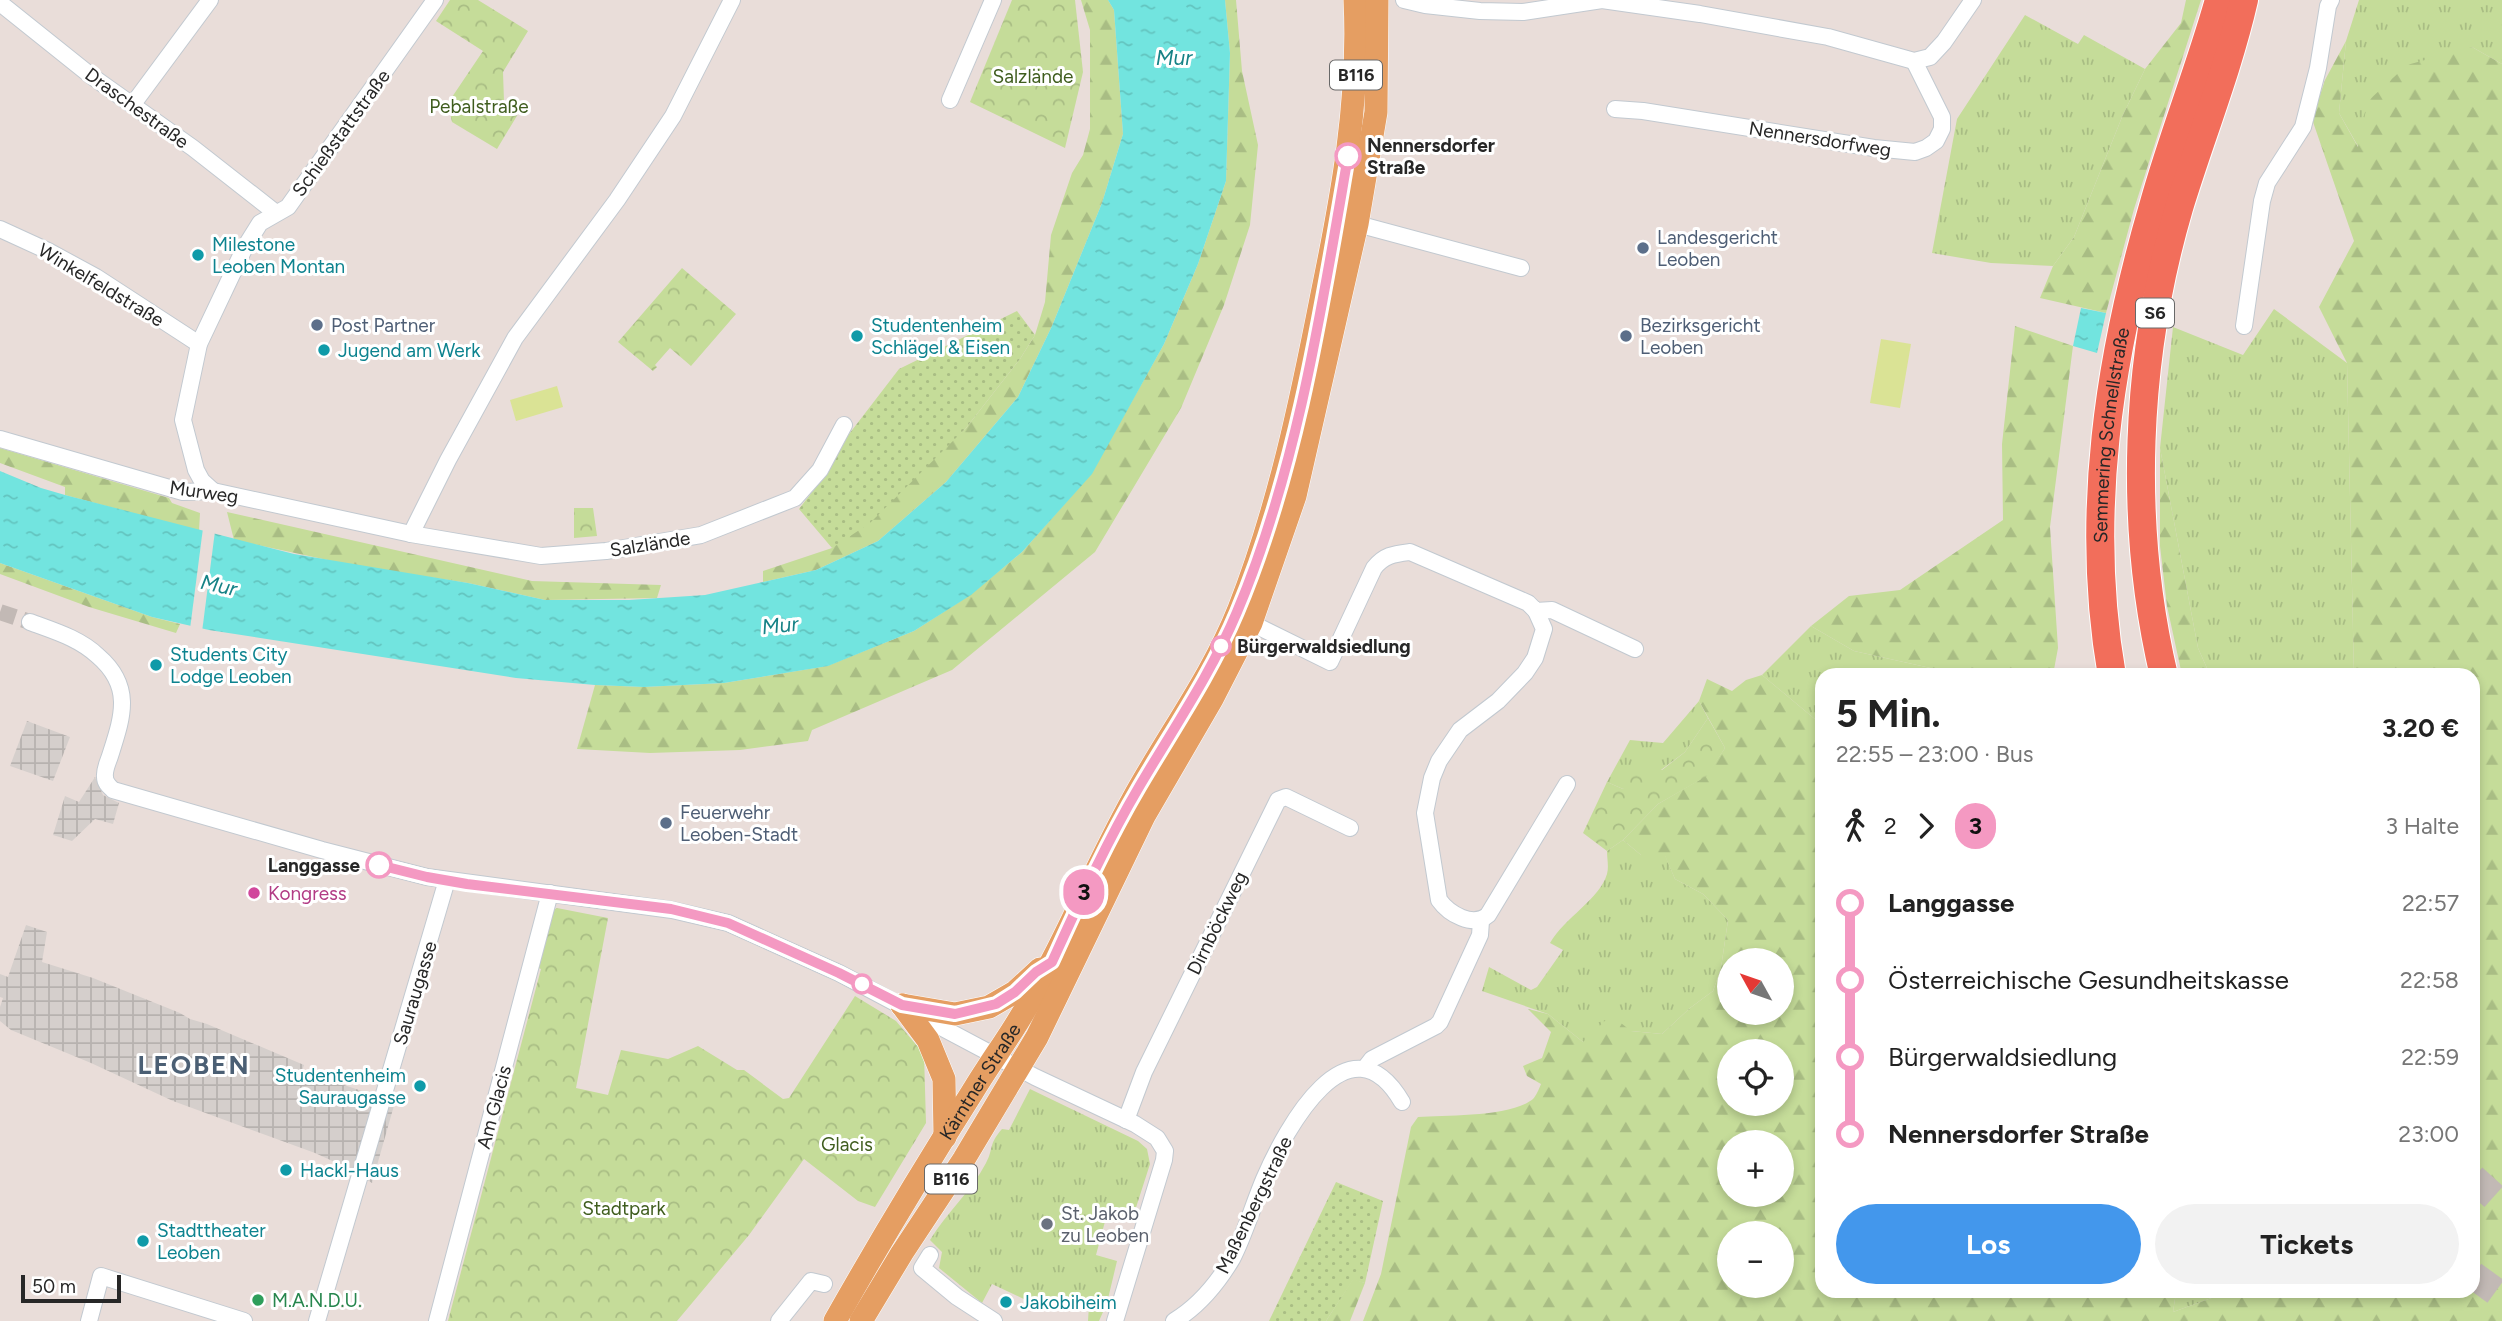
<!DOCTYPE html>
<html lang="de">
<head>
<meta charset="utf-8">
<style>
  :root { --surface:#fff; --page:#f2f2f2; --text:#222; --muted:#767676; --accent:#4397ec }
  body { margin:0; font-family:Figtree,sans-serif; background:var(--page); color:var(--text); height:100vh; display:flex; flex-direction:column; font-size:26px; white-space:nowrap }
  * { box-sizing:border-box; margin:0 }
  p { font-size:23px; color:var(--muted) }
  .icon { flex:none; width:38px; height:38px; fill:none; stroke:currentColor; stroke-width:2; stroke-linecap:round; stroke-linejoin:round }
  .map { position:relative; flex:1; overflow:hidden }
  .sheet { position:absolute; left:1815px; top:668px; width:665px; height:630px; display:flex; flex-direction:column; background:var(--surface); border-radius:21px; box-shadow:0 4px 10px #0003 }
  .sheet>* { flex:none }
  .badge { padding:0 14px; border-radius:23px; font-size:24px; line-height:46px }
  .needle { width:46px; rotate:310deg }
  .fabs { position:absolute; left:1717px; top:948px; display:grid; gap:14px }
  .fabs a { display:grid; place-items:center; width:77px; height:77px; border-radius:50%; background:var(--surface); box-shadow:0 4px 10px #0003; font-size:35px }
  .scale { position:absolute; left:21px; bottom:18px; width:100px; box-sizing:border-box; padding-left:7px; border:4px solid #272727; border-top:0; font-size:19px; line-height:24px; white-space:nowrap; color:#272727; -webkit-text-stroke:5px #fff; paint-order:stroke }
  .map>.badge { position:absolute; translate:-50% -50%; box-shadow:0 0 0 4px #fff }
  .legs { display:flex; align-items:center; gap:10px; height:77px; padding:0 21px; font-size:23px }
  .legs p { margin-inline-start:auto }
  .head { display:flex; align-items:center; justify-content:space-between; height:119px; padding:0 21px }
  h1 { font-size:38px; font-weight:700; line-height:52px }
  .primary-button { display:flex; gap:14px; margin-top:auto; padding:14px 21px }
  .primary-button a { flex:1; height:80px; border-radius:42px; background:var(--accent); color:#fff; font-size:28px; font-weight:700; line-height:80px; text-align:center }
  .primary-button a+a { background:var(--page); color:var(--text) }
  ul { padding:0 21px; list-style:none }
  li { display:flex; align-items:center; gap:24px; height:77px; font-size:26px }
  li i { display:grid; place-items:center; width:10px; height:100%; margin:0 9px; background:currentColor }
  li i::after { content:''; width:18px; height:18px; margin:-9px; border:5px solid; border-radius:50%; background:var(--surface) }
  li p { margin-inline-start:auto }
  li:first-child i { background:linear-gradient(#0000 50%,currentColor 0) }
  li:last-child i { background:linear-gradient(currentColor 50%,#0000 0) }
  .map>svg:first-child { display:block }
  .grass { fill:url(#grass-tufts) }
  .forest { fill:url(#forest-firs); fill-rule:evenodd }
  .park { fill:url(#park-crowns) }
  .garden { fill:url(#garden-dots) }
  .pitch { fill:#dae395 }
  .plaza { fill:url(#plaza-grid) }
  .water { fill:url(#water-ripples) }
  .pier { fill:#e9ddd9 }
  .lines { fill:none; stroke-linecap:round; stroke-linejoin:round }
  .street-tunnel { stroke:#c2b9b5; stroke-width:16; stroke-dasharray:16 8; stroke-linecap:butt }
  .highway-tunnel { stroke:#c2b9b5; stroke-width:28; stroke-dasharray:28 14; stroke-linecap:butt }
  .street-casing { stroke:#c2c9d0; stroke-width:18 }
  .primary-casing { stroke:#fff; stroke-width:24 }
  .highway-casing { stroke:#fff; stroke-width:30 }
  .street { stroke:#fff; stroke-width:16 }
  .primary { stroke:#e59e62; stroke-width:23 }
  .highway { stroke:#f26e5b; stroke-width:28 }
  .line-1-casing { stroke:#fff; stroke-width:16 }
  .line-1 { stroke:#f499c2; stroke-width:10 }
  .stop-1-dot { fill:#fff; stroke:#f499c2; stroke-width:3.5 }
  .service-dot { fill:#5c6f8a; stroke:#fff; stroke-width:2.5 }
  .culture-dot { fill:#0f9aa8; stroke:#fff; stroke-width:2.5 }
  .hotel-dot { fill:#d1479c; stroke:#fff; stroke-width:2.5 }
  .worship-dot { fill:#6b7280; stroke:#fff; stroke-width:2.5 }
  .leisure-dot { fill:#2e9e5b; stroke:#fff; stroke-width:2.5 }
  .labels { text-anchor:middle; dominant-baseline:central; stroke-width:6; stroke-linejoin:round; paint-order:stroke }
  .shield { fill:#fff; stroke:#686868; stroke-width:2 }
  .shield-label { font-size:18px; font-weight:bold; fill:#272727 }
  .park-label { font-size:19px; fill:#3f5d1e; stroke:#fff }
  .street-label { font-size:19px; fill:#272727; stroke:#fff }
  .stop-label { font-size:19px; font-weight:bold; fill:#272727; stroke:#fff; text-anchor:start }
  .service-label { font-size:19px; fill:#4e5e75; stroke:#fff; text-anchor:start }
  .culture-label { font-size:19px; fill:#0d838f; stroke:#fff; text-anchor:start }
  .hotel-label { font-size:19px; fill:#b23c85; stroke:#fff; text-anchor:start }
  .worship-label { font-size:19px; fill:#5b616d; stroke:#fff; text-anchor:start }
  .leisure-label { font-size:19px; fill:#27864d; stroke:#fff; text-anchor:start }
  .water-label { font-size:21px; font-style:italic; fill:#168286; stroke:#fff }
  .district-label { font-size:26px; font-weight:bold; letter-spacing:2px; fill:#4b5f74; stroke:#fff }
</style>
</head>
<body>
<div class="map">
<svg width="2502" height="1321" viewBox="0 0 2502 1321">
  <defs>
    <pattern id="grass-tufts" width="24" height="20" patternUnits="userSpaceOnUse" patternTransform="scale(1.75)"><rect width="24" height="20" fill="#c5dc99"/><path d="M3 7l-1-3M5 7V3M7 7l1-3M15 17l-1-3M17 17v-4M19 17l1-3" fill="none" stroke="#a9bd84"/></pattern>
    <pattern id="forest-firs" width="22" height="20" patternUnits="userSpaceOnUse" patternTransform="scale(1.75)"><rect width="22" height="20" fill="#c5dc99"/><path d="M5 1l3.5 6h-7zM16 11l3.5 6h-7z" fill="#a9bd84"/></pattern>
    <pattern id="park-crowns" width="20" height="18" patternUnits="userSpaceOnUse" patternTransform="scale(1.75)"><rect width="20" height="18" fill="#c5dc99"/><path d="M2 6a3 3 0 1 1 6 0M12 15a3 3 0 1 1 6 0" fill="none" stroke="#a9bd84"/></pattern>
    <pattern id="garden-dots" width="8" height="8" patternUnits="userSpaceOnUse" patternTransform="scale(1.75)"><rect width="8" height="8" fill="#c5dc99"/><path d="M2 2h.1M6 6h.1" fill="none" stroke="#a9bd84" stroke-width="1.8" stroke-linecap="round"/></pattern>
    <pattern id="plaza-grid" width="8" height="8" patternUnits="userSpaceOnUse" patternTransform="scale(1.75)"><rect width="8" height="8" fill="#d5cfcc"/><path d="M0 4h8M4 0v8" fill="none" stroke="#b7b2af"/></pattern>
    <pattern id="water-ripples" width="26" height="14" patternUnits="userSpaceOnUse" patternTransform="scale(1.75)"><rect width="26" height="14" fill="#72e4df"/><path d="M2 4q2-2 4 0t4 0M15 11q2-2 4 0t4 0" fill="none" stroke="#63c4bf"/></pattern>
  </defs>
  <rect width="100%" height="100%" fill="#e9ddd9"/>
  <g class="grass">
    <path d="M2359,0h143v64l-30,-17 -113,101 -20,-35 7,-72z"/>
    <path d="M2025,15l53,29 6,-9 61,34 -23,48 -48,120 -21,29 -62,-3 -59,-10 25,-134z"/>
    <path d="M2274,309l73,54 7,312h-144l-12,-27 -38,-200 13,-121 70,28z"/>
    <path d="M1811,626l43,25 108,24 -140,1v49l-60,-50z"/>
    <path d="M1699,701l9,17 -23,34 -24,18 -38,19 -16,-7 23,-42 33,3z"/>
    <path d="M1623,840l18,15h24l10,24 28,15 25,26 -7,48 -8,23 -23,17 -28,26 -31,-3 -48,11 -35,-28 -66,-23 7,-24 42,23 6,-3 26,-37 -13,-7c14,-25 50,-44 57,-69 2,-7 0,-16 0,-23z"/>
    <path d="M1030,1089l108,52 9,8 3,15 -19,59 -24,-9 -11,41 21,6 -10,42 -8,18h-11l1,-16 -61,-4 -36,-17 -10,19 -43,-35 3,-16 -12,-12c16,-27 41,-48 56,-77 8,-15 2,-18 16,-34l7,1z"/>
    <path d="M2176,1292h52l-55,20z"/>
  </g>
  <g class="forest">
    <path d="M1081,0h27l6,10 9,124 -21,69 -50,123 -34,71 -72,85 -68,59 -62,29 -53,12v-11l69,-23 134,-120 54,-69 15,-24 10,-33 6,-67 21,-62 11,-18 7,-26v-99z"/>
    <path d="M1225,0h11l6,71 16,74 -8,80 -26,80 -43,103 -86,144 -143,118 -140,60 -4,11 -68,9 -90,3 -73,-4 18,-64 49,2 80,-4 103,-17 87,-35 56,-36 52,-43 69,-78 73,-130 34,-80 28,-83 4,-128z"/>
    <path d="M2186,0h15l-67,209 -28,104 -66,-15 13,-32 21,-29 48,-120 23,-48 36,-46z"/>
    <path d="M2346,41l-7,72 19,34 10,-46 39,-36 65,-18 30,17v1257h-1139l18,-47 30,-147 7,-10c28,-2 93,0 115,-18 3,-3 6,-10 8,-15l-14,-8 -4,-10 19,-8 9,-26 -23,-23 20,5 35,28 28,-27 20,16 31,3 28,-26 23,-17 8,-23 7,-48 -25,-26 -28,-15 -10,-23 -24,-1 -18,-15 35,-36 48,-28 19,-28 -26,-47 8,-22 25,12 14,-11 16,-5 60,50v567h354l-3,20 55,-20h245v-616l-119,-1 -7,-312 -28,-56 35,-66 -42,-122 13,-39zM1729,961h53v52h-53zM1729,1052h53v52h-53zM1729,1143h53v52h-53zM1729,1234h53v52h-53z"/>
    <path d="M2015,326l58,20 -23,181 8,121 -5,27h-91l-108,-24 -43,-25 38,-30 51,-6 103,-70 -1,-76z"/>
    <path d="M0,448l169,50 3,5 28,10 -1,18 -134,-36v-8l-65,-24z"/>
    <path d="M2160,448l38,200 12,27h-28l-15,-69 -7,-60z"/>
    <path d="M227,512l305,69 129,4 -4,13 -112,2 -77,-17 -117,-18 -117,-25z"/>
    <path d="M0,563l152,54 28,7 -4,9 -87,-26 -89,-33z"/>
    <path d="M1353,1279l12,4 -15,38h-24z"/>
  </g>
  <g class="park">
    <path d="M450,0h28l50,31 -25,41 1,29 14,13 -21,35 -45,-27 -4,-19 35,-52 -47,-30z"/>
    <path d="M1012,0h63l8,72 -18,76 -95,-46z"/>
    <path d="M682,268l54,46 -45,52 -21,-18 -15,17 2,2 -4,4 -35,-29z"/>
    <path d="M574,508h19l4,28 -23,2z"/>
    <path d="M1708,718l17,30 -18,28 -49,28 -35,36 -16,11 -24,-18 24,-51 16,7 14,-23 25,4 23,-18z"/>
    <path d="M557,908l51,10 -32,170 32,7 13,-45 47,9 30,-13 39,24h7l39,29 6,-1 66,-102 41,25 28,33 2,69 -51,84 -17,-6 -54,-42 -55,76 -72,86h-229l93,-352 -5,-2 14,-55z"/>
  </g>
  <g class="garden">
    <path d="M1017,311l18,24 -15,24 -54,69 -96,95 -38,25 -33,-39 27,-35 20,-36 53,-69z"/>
    <path d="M1336,1182l47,19 -18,82 -12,-3 -27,41h-57z"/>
  </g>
  <g class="pitch">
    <path d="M1881,339l30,5 -11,64 -30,-5z"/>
    <path d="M557,386l6,21 -47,14 -6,-21z"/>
  </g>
  <g class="plaza">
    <path d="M27,721l43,16 -17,44 -43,-15z"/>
    <path d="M95,777l8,18 16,8 -6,21 -18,-5 -23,22 -19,-6 12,-39 14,6z"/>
    <path d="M26,925l21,7 -5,30 51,16 87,35 10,6 17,5 97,41 -2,6 93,31 -23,81 -22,-14 -35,-16 -142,-52 -82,-38 -80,-33 -11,-9v-14l3,-9 -3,-1v-23l8,3z"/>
  </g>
  <g class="water">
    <path d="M1108,0h117l5,53 -4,128 -28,83 -34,80 -72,130 -70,78 -51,43 -57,36 -86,35 -104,17 -80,4 -49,-2 -79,-7 -307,-48 -57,-13 -152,-54v-92l41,17 24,7 229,59 174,29 77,17h84l76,-5 111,-25 62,-29 68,-59 72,-85 34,-71 50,-123 21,-69 -9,-124z"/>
    <path d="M2081,308l25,5 -9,40 -24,-7z"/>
  </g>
  <path class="pier" d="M203,528l12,3 -13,101 -12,-3z"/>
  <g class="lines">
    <path class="street-tunnel" d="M0,612l30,10"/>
    <g class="highway-tunnel">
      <path d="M2473,1178l29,26"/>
      <path d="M2473,1275l29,21"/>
    </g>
    <g class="street-casing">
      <g id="street">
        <path d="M1404,0l21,5 55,6 43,1 79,-12 98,14 128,23 86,24 16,-4 14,-15 29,-42"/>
        <path d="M0,3l90,72 103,73 83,65"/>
        <path d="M950,100l43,-100"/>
        <path d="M133,104l77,-104"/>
        <path d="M1615,109l28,2 231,37 41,4 11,-4 10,-7 6,-12v-12l-28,-56"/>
        <path d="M1350,222l171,46"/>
        <path d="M0,229l48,22 48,26 103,67"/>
        <path d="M2244,326l18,-125 5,-18 36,-56 15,-59 10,-62 3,-6"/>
        <path d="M0,439l183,53 30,-1 198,43 130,22 65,-5 95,-16 94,-37 25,-28 24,-45"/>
        <path d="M213,491l-11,-10 -6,-11 -13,-50 16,-76 46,-97 15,-24 28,-16 147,-207"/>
        <path d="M411,534l37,-74 67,-122 102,-138 56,-84 59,-116"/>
        <path d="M1536,611l8,18 -9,29 -10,15 -27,28 -38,29 -21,31 -7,17 -7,35 14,87c10,14 34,28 49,15l79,-131"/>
        <path d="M30,622c24,9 49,16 68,34 36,31 24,62 12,100 -2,6 -6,14 -5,21 0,6 4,9 8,13l209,60 105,27 245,33 56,13 111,50 196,104 100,47 22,14 8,13 -1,9 -49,161"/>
        <path d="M1251,623l79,39 44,-94c10,-13 20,-14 36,-16l118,51 8,8 16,-1 83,39"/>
        <path d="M1365,1068l7,-9 64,-33 4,-4 40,-87 1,-14"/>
        <path d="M1126,1120l18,-48 134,-272 8,-3 64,31"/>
        <path d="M930,1255l-8,13 35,29 37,24"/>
        <path d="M89,1321l12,-45 143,45"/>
        <path d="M317,1321l130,-441"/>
        <path d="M437,1321l113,-428"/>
        <path d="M779,1321l32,-40 13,3"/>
        <path d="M1174,1321c25,-15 43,-37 58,-62 13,-25 21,-54 32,-80 22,-51 85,-167 138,-77"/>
      </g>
    </g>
    <g class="primary-casing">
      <g id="primary">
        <path d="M902,1005l53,9 34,-7 26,-15 25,-23"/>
        <path d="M902,1005l26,35 16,39 1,58"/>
        <path id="s1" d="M835,1321c44,-78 90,-154 138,-230 15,-25 32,-48 47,-73 43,-70 73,-147 113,-219 35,-64 79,-122 106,-190 40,-102 62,-208 83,-315 20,-97 38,-194 33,-294"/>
        <path d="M861,1321l41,-68 62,-94 73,-122 107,-221 68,-117 39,-76 44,-127 62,-272 19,-112 1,-112"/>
      </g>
    </g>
    <g class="highway-casing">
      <g id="highway">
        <path id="s2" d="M2112,676c-28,-160 -3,-320 42,-473 19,-68 46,-135 65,-203"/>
        <path d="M2164,676c-36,-153 -29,-318 15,-468 21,-69 49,-138 65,-208"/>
      </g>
    </g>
    <use href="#street" class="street"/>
    <use href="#primary" class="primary"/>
    <use href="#highway" class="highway"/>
  </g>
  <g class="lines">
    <g class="line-1-casing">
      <path id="line-1" d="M379,865l48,12 40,7 204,25 57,14 111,50 63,32 53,9 41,-10 19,-12 21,-20 16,-10c27,-59 54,-119 87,-175 34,-58 72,-113 98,-175 60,-142 85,-305 111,-456"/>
    </g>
    <use href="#line-1" class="line-1"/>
  </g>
  <g class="stop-1-dot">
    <circle cx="1348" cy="156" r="12"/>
    <circle cx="1221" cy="646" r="9"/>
    <circle cx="379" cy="865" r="12"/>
    <circle cx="862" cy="984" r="9"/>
  </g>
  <g class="service-dot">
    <circle cx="1643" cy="248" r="7"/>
    <circle cx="317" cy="325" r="7"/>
    <circle cx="1626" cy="336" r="7"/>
    <circle cx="666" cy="823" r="7"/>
  </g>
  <g class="culture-dot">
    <circle cx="198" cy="255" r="7"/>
    <circle cx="857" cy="336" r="7"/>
    <circle cx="324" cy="350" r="7"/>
    <circle cx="156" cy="665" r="7"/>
    <circle cx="420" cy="1086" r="7"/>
    <circle cx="286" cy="1170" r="7"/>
    <circle cx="143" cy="1241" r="7"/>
    <circle cx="1006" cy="1302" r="7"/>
  </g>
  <circle class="hotel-dot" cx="254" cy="893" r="7"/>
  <circle class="worship-dot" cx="1047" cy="1224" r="7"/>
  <circle class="leisure-dot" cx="258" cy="1300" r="7"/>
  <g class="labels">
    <g class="shield">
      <rect x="1330" y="60.5" width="52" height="29" rx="5"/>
      <rect x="2136" y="298.5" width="38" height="29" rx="5"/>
      <rect x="925" y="1164.5" width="52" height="29" rx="5"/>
    </g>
    <g class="shield-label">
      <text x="1356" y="75">B116</text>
      <text x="2155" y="313">S6</text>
      <text x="951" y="1179">B116</text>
    </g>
    <g class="park-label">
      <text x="1033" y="76">Salzlände</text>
      <text x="479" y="106">Pebalstraße</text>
      <text x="847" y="1144">Glacis</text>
      <text x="624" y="1208">Stadtpark</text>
    </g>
    <g class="street-label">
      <text transform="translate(137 108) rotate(36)">Draschestraße</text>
      <text transform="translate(341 133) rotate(-54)">Schießstattstraße</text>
      <text transform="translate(1820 139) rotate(9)">Nennersdorfweg</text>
      <text transform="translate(101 285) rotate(31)">Winkelfeldstraße</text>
      <text stroke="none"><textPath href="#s2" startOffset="242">Semmering Schnellstraße</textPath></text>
      <text transform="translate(204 492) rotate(8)">Murweg</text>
      <text transform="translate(650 544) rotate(-9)">Salzlände</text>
      <text transform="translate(1217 923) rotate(-64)">Dirnböckweg</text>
      <text transform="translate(415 993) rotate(-73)">Sauraugasse</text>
      <text stroke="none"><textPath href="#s1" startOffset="280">Kärntner Straße</textPath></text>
      <text transform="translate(494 1107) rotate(-75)">Am Glacis</text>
      <text transform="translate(1254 1205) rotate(-64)">Maßenbergstraße</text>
    </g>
    <g class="stop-label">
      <text x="1367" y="145">Nennersdorfer<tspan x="1367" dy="22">Straße</tspan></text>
      <text x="1237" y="646">Bürgerwaldsiedlung</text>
      <text x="360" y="865" text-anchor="end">Langgasse</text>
    </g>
    <g class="service-label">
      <text x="1657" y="237">Landesgericht<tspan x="1657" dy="22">Leoben</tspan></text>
      <text x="331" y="325">Post Partner</text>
      <text x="1640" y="325">Bezirksgericht<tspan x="1640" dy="22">Leoben</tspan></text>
      <text x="680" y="812">Feuerwehr<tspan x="680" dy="22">Leoben-Stadt</tspan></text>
    </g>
    <g class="culture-label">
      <text x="212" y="244">Milestone<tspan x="212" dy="22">Leoben Montan</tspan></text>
      <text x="871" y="325">Studentenheim<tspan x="871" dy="22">Schlägel &amp; Eisen</tspan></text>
      <text x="338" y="350">Jugend am Werk</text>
      <text x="170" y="654">Students City<tspan x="170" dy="22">Lodge Leoben</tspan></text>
      <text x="406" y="1075" text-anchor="end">Studentenheim<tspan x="406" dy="22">Sauraugasse</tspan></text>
      <text x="300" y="1170">Hackl-Haus</text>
      <text x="157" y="1230">Stadttheater<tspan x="157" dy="22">Leoben</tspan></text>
      <text x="1020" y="1302">Jakobiheim</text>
    </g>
    <g class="hotel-label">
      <text x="268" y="893">Kongress</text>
    </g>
    <g class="worship-label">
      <text x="1061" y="1213">St. Jakob<tspan x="1061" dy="22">zu Leoben</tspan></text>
    </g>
    <g class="leisure-label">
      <text x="272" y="1300">M.A.N.D.U.</text>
    </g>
    <g class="water-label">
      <text x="1174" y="57">Mur</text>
      <text transform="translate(219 585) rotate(12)">Mur</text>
      <text transform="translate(780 625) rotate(-6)">Mur</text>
    </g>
    <g class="district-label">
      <text x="194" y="1065">LEOBEN</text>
    </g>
  </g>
</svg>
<div class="fabs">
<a><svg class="needle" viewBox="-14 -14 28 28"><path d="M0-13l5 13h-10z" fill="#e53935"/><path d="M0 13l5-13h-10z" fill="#767676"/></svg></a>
<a><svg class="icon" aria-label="locate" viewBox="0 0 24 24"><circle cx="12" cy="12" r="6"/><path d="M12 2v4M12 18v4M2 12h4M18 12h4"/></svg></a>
<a>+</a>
<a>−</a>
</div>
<div class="scale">50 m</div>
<b class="badge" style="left:1084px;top:892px;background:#f499c2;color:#111">3</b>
<section class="sheet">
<div class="head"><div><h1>5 Min.</h1><p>22:55 – 23:00 · Bus</p></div><b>3.20 €</b></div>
<div class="legs"><svg class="icon" aria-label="walk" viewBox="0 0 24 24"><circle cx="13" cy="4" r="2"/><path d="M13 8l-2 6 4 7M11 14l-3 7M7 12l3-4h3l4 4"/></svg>2<svg class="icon" aria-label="forward" viewBox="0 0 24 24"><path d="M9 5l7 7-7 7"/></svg><b class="badge" style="background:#f499c2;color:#111">3</b><p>3 Halte</p></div>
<ul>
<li><i style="color:#f499c2"></i><b>Langgasse</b><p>22:57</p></li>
<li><i style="color:#f499c2"></i><span>Österreichische Gesundheitskasse</span><p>22:58</p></li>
<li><i style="color:#f499c2"></i><span>Bürgerwaldsiedlung</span><p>22:59</p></li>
<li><i style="color:#f499c2"></i><b>Nennersdorfer Straße</b><p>23:00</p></li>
</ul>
<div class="primary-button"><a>Los</a><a>Tickets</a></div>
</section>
</div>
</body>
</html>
